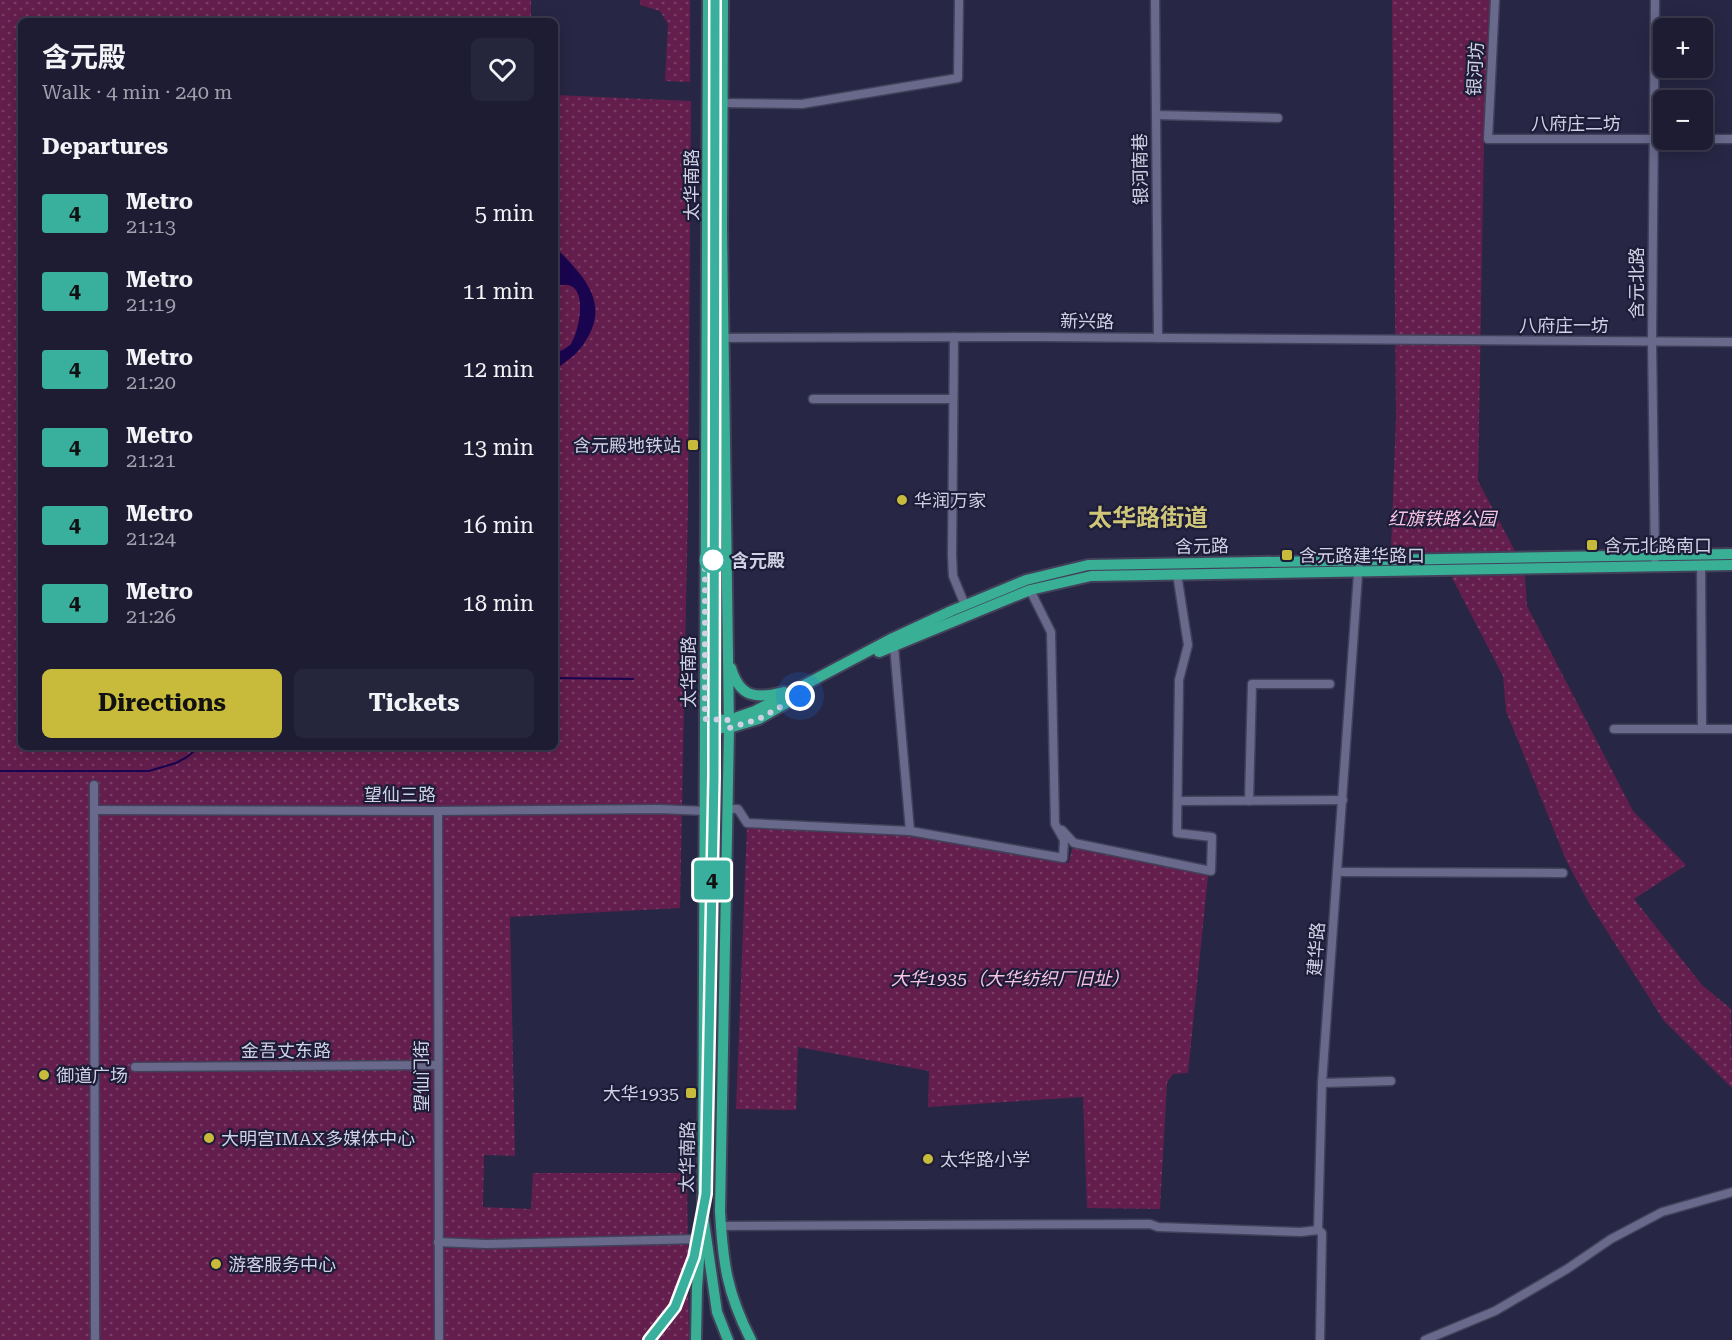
<!DOCTYPE html>
<html lang="en">
<head>
<meta charset="utf-8">
<style>
  :root { --surface:#1d1c33; --page:#25253b; --text:#f1f3f6; --muted:#a0a1ac; --line:#3b3a4e; --accent:#c8bb3b }
  body { margin:0; font-family:"Roboto Serif","Noto Sans SC",serif; background:var(--page); color:var(--text); height:100vh; display:flex; flex-direction:column; font-size:22px; white-space:nowrap }
  * { box-sizing:border-box; margin:0 }
  p { font-size:20px; color:var(--muted) }
  .icon { flex:none; width:33px; height:33px; fill:none; stroke:currentColor; stroke-width:2; stroke-linecap:round; stroke-linejoin:round }
  .map { position:relative; flex:1; overflow:hidden }
  .sheet { position:absolute; left:18px; top:18px; width:540px; height:732px; display:flex; flex-direction:column; background:var(--surface); border-radius:9px; box-shadow:0 3px 15px #0003,0 0 0 2px var(--line) }
  .sheet>* { flex:none }
  .badge { padding:0 12px; border-radius:4px; font-size:21px; line-height:39px }
  .controls { position:absolute; left:1653px; top:18px; display:grid; gap:12px }
  .controls a { display:grid; place-items:center; width:60px; height:60px; border-radius:9px; background:var(--surface); box-shadow:0 3px 15px #0003,0 0 0 2px var(--line); font-size:30px }
  .you { position:absolute; width:30px; height:30px; margin:-15px; border:4px solid #fff; border-radius:50%; background:#1a73e8; box-shadow:0 0 0 9px #1a73e833 }
  .map>.badge { position:absolute; translate:-50% -50%; box-shadow:0 0 0 3px #fff }
  h2 { padding:0 24px; font-size:22px; line-height:54px }
  .round { display:grid; place-items:center; flex:none; width:63px; height:63px; border-radius:9px; background:var(--page) }
  .summary { display:flex; align-items:center; justify-content:space-between; height:102px; padding:0 24px }
  h1 { font-size:28px; font-weight:700; line-height:45px }
  .button { display:flex; gap:12px; margin-top:auto; padding:12px 24px }
  .button a { flex:1; height:69px; border-radius:9px; background:var(--accent); color:#111; font-size:24px; font-weight:700; line-height:69px; text-align:center }
  .button a+a { background:var(--page); color:var(--text) }
  ul { padding:0; list-style:none }
  li { display:flex; align-items:center; gap:18px; height:78px; padding:0 24px }
  li div { flex:1 }
  li b { display:block; font-size:22px }
  li em { font-style:normal }
  li .badge { min-width:66px; font-weight:700; text-align:center }
  .map>svg:first-child { display:block }
  .grass { fill:url(#grass-dots) }
  .water { fill:#19054f }
  .lines { fill:none; stroke-linecap:round; stroke-linejoin:round }
  .stream { stroke:#19054f; stroke-width:2 }
  .minor-casing { stroke:#42415a; stroke-width:11 }
  .major-casing { stroke:#42415a; stroke-width:14 }
  .minor { stroke:#68698b; stroke-width:8 }
  .major { stroke:#39af96; stroke-width:10 }
  .line-casing { stroke:#fff; stroke-width:14 }
  .line { stroke:#39b09e; stroke-width:9 }
  .walk { stroke:#d0d1e4; stroke-width:6; stroke-dasharray:0 10.8 }
  .poi-dot { fill:#c8bb3b; stroke:#1d1c39; stroke-width:2 }
  .stop-dot { fill:#fff; stroke:#39b09e; stroke-width:3 }
  .labels { text-anchor:middle; dominant-baseline:central; stroke-width:4.5; stroke-linejoin:round; paint-order:stroke }
  .street-label { font-size:18px; fill:#d0d1e4; stroke:#1d1c39 }
  .poi-label { font-size:18px; fill:#d0d1e4; stroke:#1d1c39; text-anchor:start }
  .park-label { font-size:18px; font-style:italic; fill:#f8c3e1; stroke:#1d1c39 }
  .stop-label { font-size:18px; font-weight:bold; fill:#d0d1e4; stroke:#1d1c39; text-anchor:start }
  .district-label { font-size:24px; font-weight:bold; fill:#cfc678; stroke:#1d1c39 }
</style>
</head>
<body>
<div class="map">
<svg width="1732" height="1340" viewBox="0 0 1732 1340">
  <defs>
    <pattern id="grass-dots" width="8" height="8" patternUnits="userSpaceOnUse" patternTransform="scale(1.5)"><rect width="8" height="8" fill="#641e4d"/><path d="M2 2h.1M6 6h.1" fill="none" stroke="#793e66" stroke-width="1.8" stroke-linecap="round"/></pattern>
  </defs>
  <rect width="100%" height="100%" fill="#272644"/>
  <g class="grass">
    <path d="M0,0h531v21h-510v726h534v-652l136,6 -3,404 -8,403 -170,9 5,239 -31,-1 -1,52 48,2 2,-36h154l2,167h-689z"/>
    <path d="M640,0h50v82l-25,-1 3,-57 -8,-13 -20,-6z"/>
    <path d="M1392,0h100l-8,138 -6,343 37,70 10,26 2,29 106,205 53,54 -52,34 68,86 29,24 1,79 -68,-67 -75,-118 -23,-43 -60,-149 -3,-35 -52,-100 -60,-26 5,-133z"/>
    <path d="M747,827l160,9 162,27 4,-18 126,25 9,6 -20,197 -15,1 -6,9 -7,126 -73,-1 -4,-111 -155,10 1,-36 -131,-24 -2,63 -60,-1z"/>
  </g>
  <path class="water" d="M555,247c32,32 59,60 24,103 -6,8 -17,13 -24,21v-17c5,-3 12,-6 16,-10 8,-13 17,-55 -3,-59 -6,-1 -9,0 -13,3z"/>
  <g class="lines">
    <g class="stream">
      <path d="M555,678l78,1"/>
      <path d="M0,771h149l27,-8 11,-6 12,-10"/>
    </g>
    <g class="minor-casing">
      <g id="minor">
        <path d="M1155,0l3,338"/>
        <path d="M1495,0l-7,139h176"/>
        <path d="M1655,0l-3,342 3,217"/>
        <path d="M723,103l79,1 156,-26 1,-78"/>
        <path d="M1156,115l122,3"/>
        <path d="M1702,139h30"/>
        <path d="M954,337l-2,218 1,21 12,29"/>
        <path d="M706,338l332,-1 694,5"/>
        <path d="M813,399h139"/>
        <path d="M1701,565l1,164"/>
        <path d="M894,646l16,185"/>
        <path d="M1614,729h118"/>
        <path d="M94,785l1,555"/>
        <path d="M1179,801l164,-1"/>
        <path d="M1249,801l3,-117h78"/>
        <path d="M727,809h11l9,14 163,8 153,27 1,-18 -9,-16 -4,-192 -21,-42"/>
        <path d="M95,810l343,1 221,-2 46,2"/>
        <path d="M438,811l1,529"/>
        <path d="M1062,830l12,13 137,28 1,-34 -35,-4 2,-153 9,-35 -11,-71"/>
        <path d="M1338,872l225,1"/>
        <path d="M135,1067l303,-2"/>
        <path d="M1322,1083l69,-2"/>
        <path d="M721,1226l429,-2 8,3 143,5 17,-2"/>
        <path d="M438,1242l48,2 215,-5"/>
        <path d="M1320,1340l2,-107 -4,-3 4,-147 37,-523"/>
        <path d="M1425,1340l70,-29 72,-42 44,-30 51,-27 70,-20"/>
      </g>
    </g>
    <g class="major-casing">
      <g id="major">
        <path d="M708,0l-5,1215 14,97 11,28"/>
        <path d="M723,0l-1,229 7,499 -9,483c3,53 7,82 31,129"/>
        <path d="M879,652l151,-62 61,-14 641,-11"/>
        <path d="M731,668c9,30 25,31 53,24"/>
        <path d="M705,719l24,1 26,-9 138,-73 58,-27 75,-31 62,-15 644,-11"/>
        <path d="M705,728h24l30,-9 43,-25"/>
        <path d="M696,1340l1,-52 4,-54"/>
      </g>
    </g>
    <use href="#minor" class="minor"/>
    <use href="#major" class="major"/>
  </g>
  <g class="lines">
    <g class="line-casing">
      <path id="line" d="M649,1340l26,-33 19,-50 12,-63 8,-417 1,-777"/>
    </g>
    <use href="#line" class="line"/>
    <path class="walk" d="M713,560l-8,-4v163l24,1v8l30,-9 41,-23"/>
  </g>
  <g class="poi-dot">
    <rect x="687" y="439" width="12" height="12" rx="3"/>
    <circle cx="902" cy="500" r="6"/>
    <rect x="1586" y="539" width="12" height="12" rx="3"/>
    <rect x="1281" y="549" width="12" height="12" rx="3"/>
    <circle cx="44" cy="1075" r="6"/>
    <rect x="685" y="1087" width="12" height="12" rx="3"/>
    <circle cx="209" cy="1138" r="6"/>
    <circle cx="928" cy="1159" r="6"/>
    <circle cx="216" cy="1264" r="6"/>
  </g>
  <circle class="stop-dot" cx="713" cy="560" r="12"/>
  <g class="labels">
    <g class="street-label">
      <text transform="translate(1475 69) rotate(-87)">银河坊</text>
      <text x="1576" y="123">八府庄二坊</text>
      <text transform="translate(1140 169) rotate(-91)">银河南巷</text>
      <text transform="translate(691 185) rotate(-90)">太华南路</text>
      <text transform="translate(1636 283) rotate(-90)">含元北路</text>
      <text transform="translate(1087 321) rotate(1)">新兴路</text>
      <text x="1564" y="325">八府庄一坊</text>
      <text transform="translate(1202 546) rotate(-1)">含元路</text>
      <text transform="translate(688 672) rotate(-90)">太华南路</text>
      <text x="400" y="794">望仙三路</text>
      <text transform="translate(1316 949) rotate(-86)">建华路</text>
      <text x="286" y="1050">金吾丈东路</text>
      <text transform="translate(421 1076) rotate(-90)">望仙门街</text>
      <text transform="translate(687 1157) rotate(-89)">太华南路</text>
    </g>
    <g class="poi-label">
      <text x="681" y="445" text-anchor="end">含元殿地铁站</text>
      <text x="914" y="500">华润万家</text>
      <text x="1604" y="545">含元北路南口</text>
      <text x="1299" y="555">含元路建华路口</text>
      <text x="56" y="1075">御道广场</text>
      <text x="679" y="1093" text-anchor="end">大华1935</text>
      <text x="221" y="1138">大明宫IMAX多媒体中心</text>
      <text x="940" y="1159">太华路小学</text>
      <text x="228" y="1264">游客服务中心</text>
    </g>
    <g class="park-label">
      <text x="1442" y="518">红旗铁路公园</text>
      <text x="1010" y="978">大华1935（大华纺织厂旧址）</text>
    </g>
    <g class="stop-label">
      <text x="731" y="560">含元殿</text>
    </g>
    <g class="district-label">
      <text x="1148" y="518">太华路街道</text>
    </g>
  </g>
</svg>
<div class="controls">
<a>+</a>
<a>−</a>
</div>
<div class="you" style="left:800px;top:696px"></div>
<b class="badge" style="left:712px;top:880px;background:#39b09e;color:#111">4</b>
<section class="sheet">
<div class="summary"><div><h1>含元殿</h1><p>Walk · 4 min · 240 m</p></div><a class="round"><svg class="icon" aria-label="heart" viewBox="0 0 24 24"><path d="M12 20l-8-8c-3-5 5-10 8-4 3-6 11-1 8 4z"/></svg></a></div>
<h2>Departures</h2>
<ul>
<li><span class="badge" style="background:#39b09e;color:#111">4</span><div><b>Metro</b><p>21:13</p></div><em>5 min</em></li>
<li><span class="badge" style="background:#39b09e;color:#111">4</span><div><b>Metro</b><p>21:19</p></div><em>11 min</em></li>
<li><span class="badge" style="background:#39b09e;color:#111">4</span><div><b>Metro</b><p>21:20</p></div><em>12 min</em></li>
<li><span class="badge" style="background:#39b09e;color:#111">4</span><div><b>Metro</b><p>21:21</p></div><em>13 min</em></li>
<li><span class="badge" style="background:#39b09e;color:#111">4</span><div><b>Metro</b><p>21:24</p></div><em>16 min</em></li>
<li><span class="badge" style="background:#39b09e;color:#111">4</span><div><b>Metro</b><p>21:26</p></div><em>18 min</em></li>
</ul>
<div class="button"><a>Directions</a><a>Tickets</a></div>
</section>
</div>
</body>
</html>
